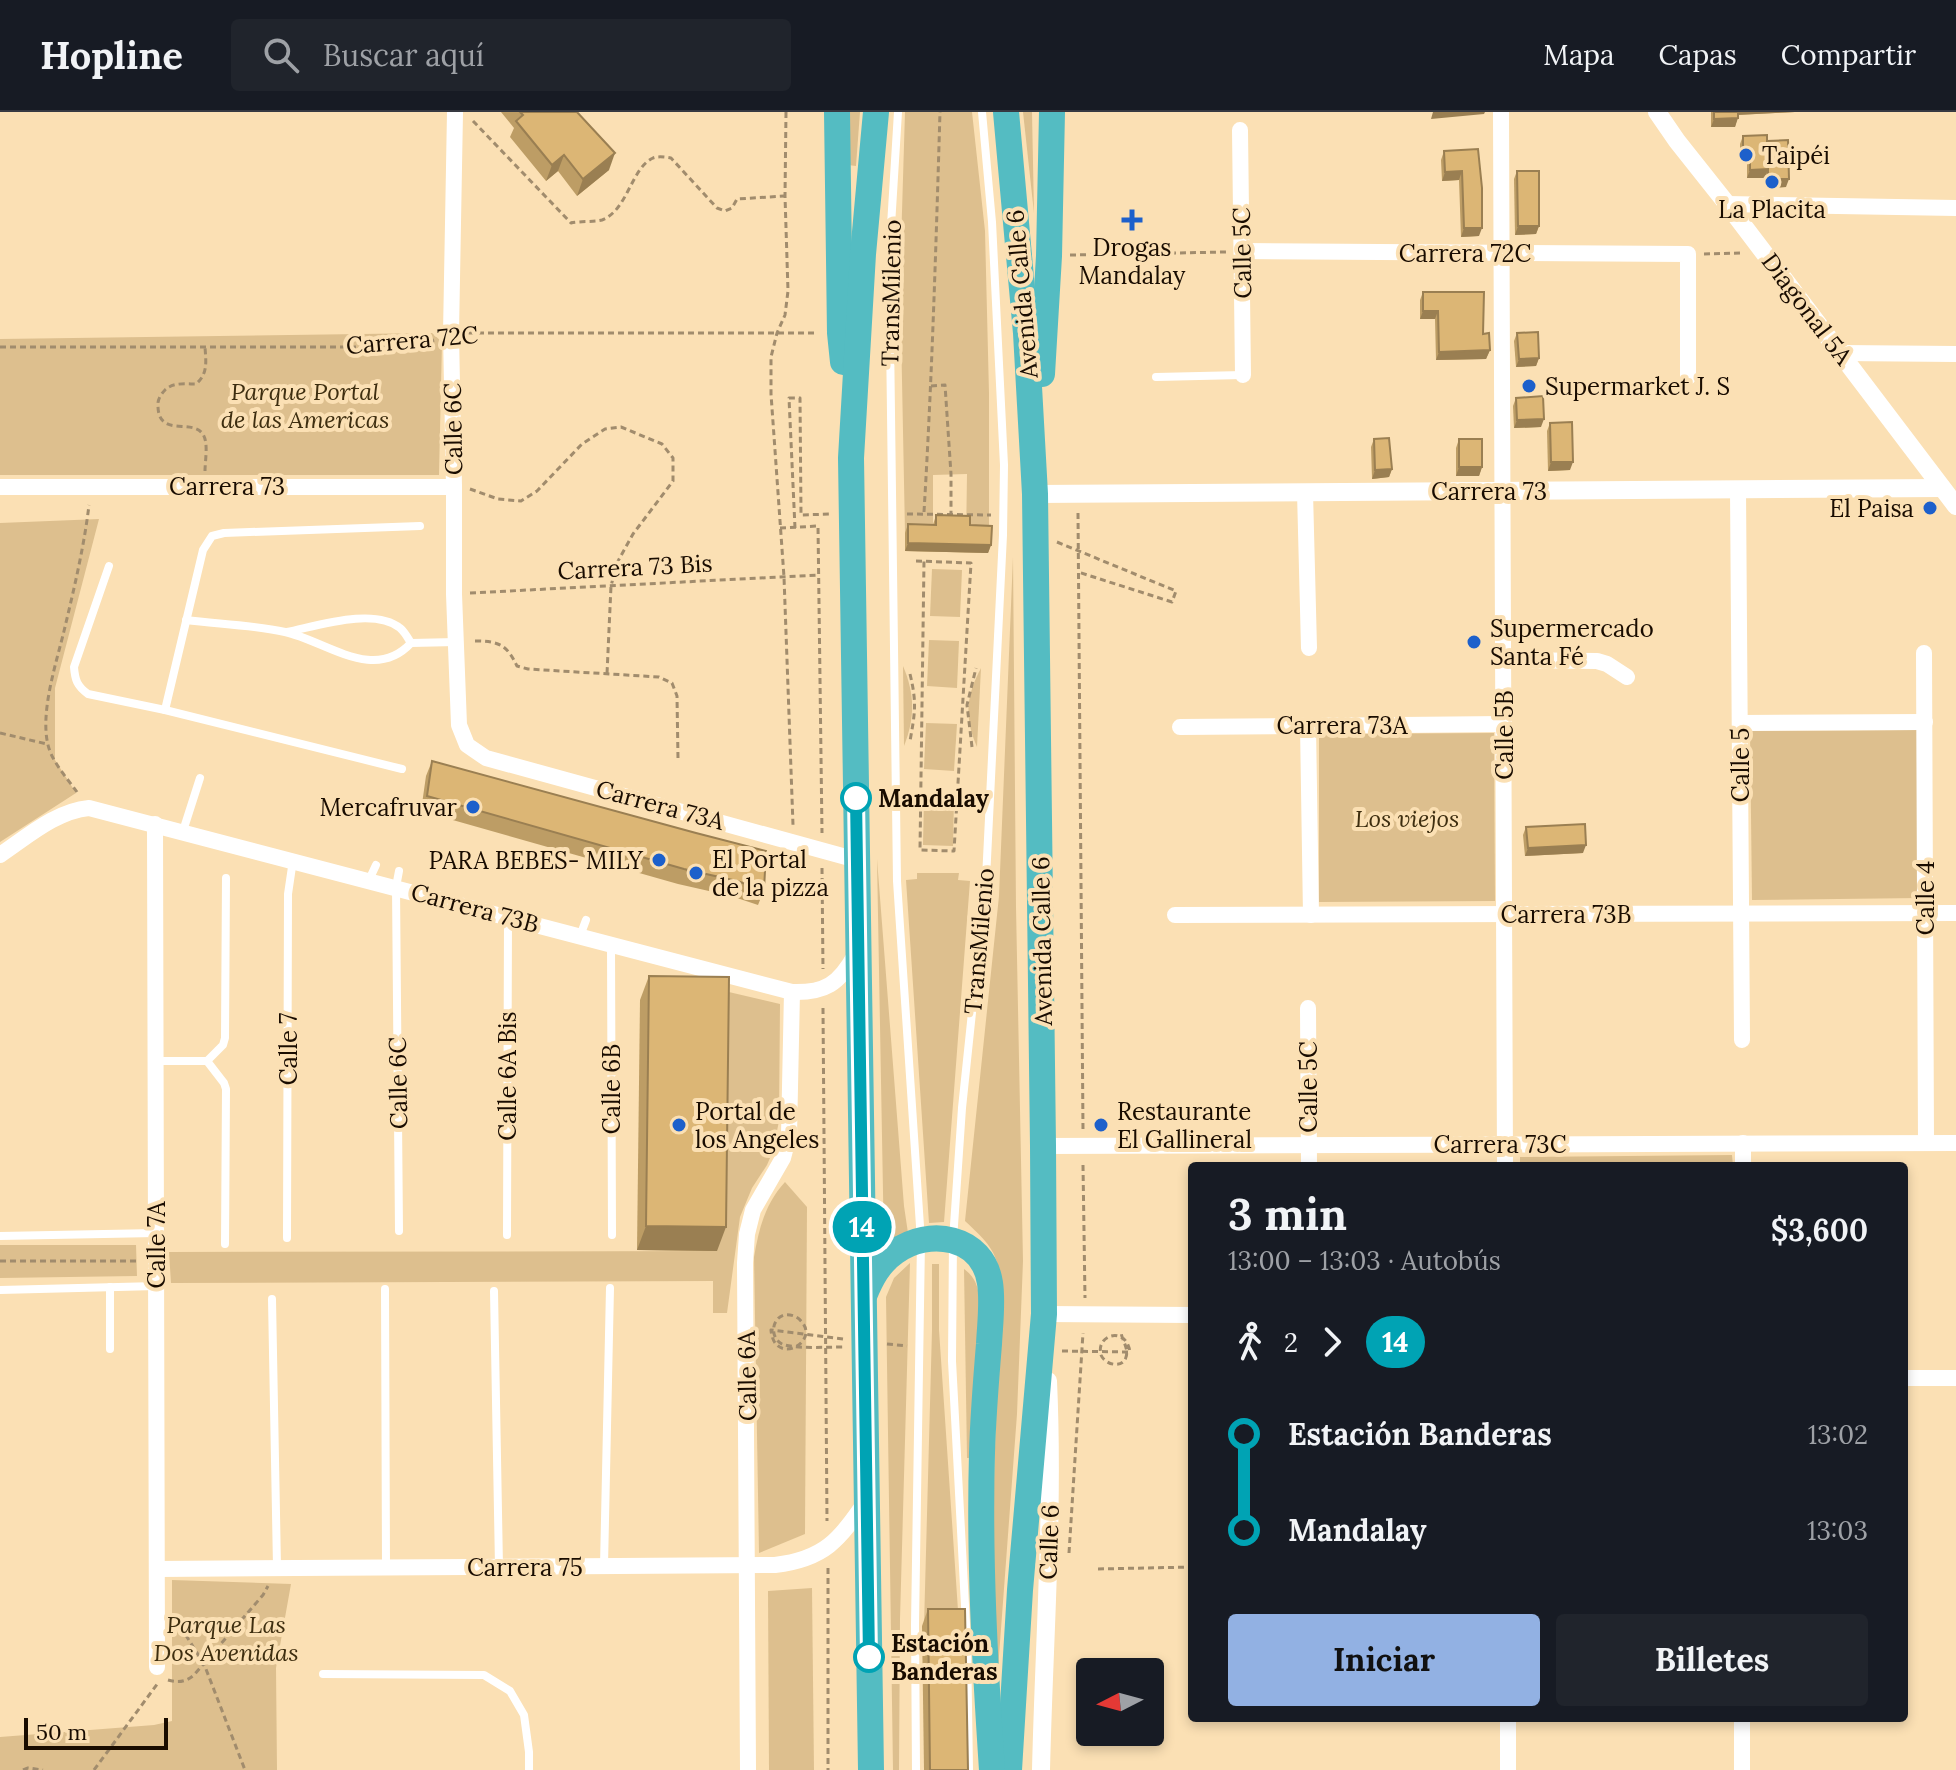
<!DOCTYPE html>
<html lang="es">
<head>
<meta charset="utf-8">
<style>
  :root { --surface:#171b24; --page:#20242c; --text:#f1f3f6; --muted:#9ea1a6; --line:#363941; --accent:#92b1e3 }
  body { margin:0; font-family:Lora,serif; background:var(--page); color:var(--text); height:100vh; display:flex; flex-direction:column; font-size:30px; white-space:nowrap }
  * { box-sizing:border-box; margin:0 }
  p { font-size:26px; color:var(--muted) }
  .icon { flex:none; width:44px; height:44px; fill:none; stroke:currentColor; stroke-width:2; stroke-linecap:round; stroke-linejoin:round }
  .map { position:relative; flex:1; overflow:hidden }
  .side { position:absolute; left:1188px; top:1050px; width:720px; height:560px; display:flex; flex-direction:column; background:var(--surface); border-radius:8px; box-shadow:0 4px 12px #0003 }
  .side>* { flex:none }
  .badge { padding:0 16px; border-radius:26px; font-size:28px; line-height:52px }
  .needle { width:52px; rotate:264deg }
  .tools { position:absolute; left:1076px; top:1546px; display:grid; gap:16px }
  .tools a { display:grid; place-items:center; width:88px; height:88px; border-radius:8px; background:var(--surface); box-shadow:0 4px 12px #0003; font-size:40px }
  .scale { position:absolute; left:24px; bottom:20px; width:144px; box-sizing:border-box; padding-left:8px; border:4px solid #190c00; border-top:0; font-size:22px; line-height:28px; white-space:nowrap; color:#190c00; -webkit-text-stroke:6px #fbe0b4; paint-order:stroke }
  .map>.badge { position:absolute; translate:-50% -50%; box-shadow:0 0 0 4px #fff }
  .legs { display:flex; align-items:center; gap:12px; height:88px; padding:0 40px; font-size:26px }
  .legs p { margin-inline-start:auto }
  .headline { display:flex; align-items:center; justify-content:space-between; height:136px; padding:0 40px }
  h1 { font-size:44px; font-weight:800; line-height:60px }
  .button { display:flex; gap:16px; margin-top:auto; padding:16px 40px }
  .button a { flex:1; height:92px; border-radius:8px; background:var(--accent); color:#111; font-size:32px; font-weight:800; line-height:92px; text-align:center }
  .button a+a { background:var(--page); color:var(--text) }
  ul { padding:0 40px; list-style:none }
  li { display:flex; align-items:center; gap:28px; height:96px; font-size:30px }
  li i { display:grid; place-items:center; width:12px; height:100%; margin:0 10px; background:currentColor }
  li i::after { content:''; width:20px; height:20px; margin:-10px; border:6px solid; border-radius:50%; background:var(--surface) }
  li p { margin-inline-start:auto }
  li:first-child i { background:linear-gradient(#0000 50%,currentColor 0) }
  li:last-child i { background:linear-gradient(currentColor 50%,#0000 0) }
  header { display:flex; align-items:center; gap:48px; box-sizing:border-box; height:112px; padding:0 40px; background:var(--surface); border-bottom:2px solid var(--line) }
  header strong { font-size:38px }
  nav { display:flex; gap:44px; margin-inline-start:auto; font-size:28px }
  .search { width:560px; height:72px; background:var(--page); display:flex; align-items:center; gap:20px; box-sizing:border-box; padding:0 28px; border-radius:8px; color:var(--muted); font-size:30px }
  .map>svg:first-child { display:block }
  .green { fill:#ddbf8e }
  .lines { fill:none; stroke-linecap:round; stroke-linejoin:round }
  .path { stroke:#a18c6d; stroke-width:3; stroke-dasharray:6 4; stroke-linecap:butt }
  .service { stroke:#fff; stroke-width:8 }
  .minor { stroke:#fff; stroke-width:16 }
  .tertiary { stroke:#fff; stroke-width:18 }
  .trunk { stroke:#54bcc2; stroke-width:26 }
  .wall { fill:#bd9d65 }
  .shaded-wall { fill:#9a7f52 }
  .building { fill:#dcb675; stroke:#9a7f52; stroke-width:2 }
  .line-1-casing { stroke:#fff; stroke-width:18 }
  .line-1 { stroke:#00a3b4; stroke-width:12 }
  .poi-dot { fill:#1d60cb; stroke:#fbe0b4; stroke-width:3 }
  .stop-1-dot { fill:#fff; stroke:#00a3b4; stroke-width:4 }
  .labels { text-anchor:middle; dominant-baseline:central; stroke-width:8; stroke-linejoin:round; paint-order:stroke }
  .poi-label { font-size:24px; fill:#190c00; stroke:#fbe0b4; text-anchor:start }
  .street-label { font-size:24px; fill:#190c00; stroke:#fbe0b4 }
  .park-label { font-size:24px; font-style:italic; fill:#3e2e10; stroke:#fbe0b4 }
  .stop-label { font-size:24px; font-weight:bold; fill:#190c00; stroke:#fbe0b4; text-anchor:start }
</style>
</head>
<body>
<header>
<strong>Hopline</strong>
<div class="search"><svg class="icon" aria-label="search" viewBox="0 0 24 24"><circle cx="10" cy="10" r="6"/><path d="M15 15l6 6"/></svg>Buscar aquí</div>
<nav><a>Mapa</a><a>Capas</a><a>Compartir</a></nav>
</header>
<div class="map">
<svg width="1956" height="1658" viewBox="0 0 1956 1658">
  <rect width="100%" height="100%" fill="#fbe0b4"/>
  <g class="green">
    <path d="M849,0h11l-4,54 -8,-1z"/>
    <path d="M905,0h67l13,119 4,162v141l-23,8 1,-68 -34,1v65l-28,-7 -5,-255z"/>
    <path d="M1023,0h9l2,101z"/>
    <path d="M432,221l10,9 -3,133h-439v-136z"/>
    <path d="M99,407l-44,169v72l21,33 -76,49v-319z"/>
    <path d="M1013,445l3,350 7,354 -6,153 -21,282 -4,-145 8,-274c-3,-28 -16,-38 -35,-56l34,-325z"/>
    <path d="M932,457l30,1 -2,47 -30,-1z"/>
    <path d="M929,528l30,1 -2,47 -30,-2z"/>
    <path d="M903,554c12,28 12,52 1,80z"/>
    <path d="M981,556l-4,79c-13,-30 -11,-51 4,-79z"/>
    <path d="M926,611l31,1 -3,47 -30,-2z"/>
    <path d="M1918,618l1,168 -167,2 -2,-169z"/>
    <path d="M1494,621l1,168 -176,1v-168z"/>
    <path d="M924,687h30l-1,47 -30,-1z"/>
    <path d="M877,747l27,347 4,27 -24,14z"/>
    <path d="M917,761h42l-1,7 12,1 -26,341 -15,1 -23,-343 11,-1z"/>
    <path d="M699,873l81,19 -1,117 -6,30 -6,14 -15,23 -12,29 -13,96h-14v-32l-542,2 -2,-31 548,-1z"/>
    <path d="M1732,1043l1,11h-213v-9z"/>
    <path d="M785,1070l22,25 -2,327 -46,19 -5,-296c5,-29 11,-53 31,-75z"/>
    <path d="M0,1133h136l1,31 -137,2z"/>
    <path d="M910,1151l-10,356 -1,151h-6l-7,-473 8,-19z"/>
    <path d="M932,1152h7v66l20,295 -35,1 8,-296z"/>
    <path d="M964,1157c11,8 15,18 15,32l-7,157h-5z"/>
    <path d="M172,1468l119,4 -15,84 1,102h-277v-33l154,-12 18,-4z"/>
    <path d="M812,1476l2,182h-45l-1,-179z"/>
  </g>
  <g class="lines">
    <g class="path">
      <path d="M786,0l-1,84 3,95 -3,24 -8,18 -6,24v37l13,183 9,248"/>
      <path d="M473,9l98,102c8,-2 25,-1 31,-3 26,-10 29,-52 51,-62 5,-2 12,-1 18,0l46,50 8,3 7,-3 5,-9 47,-3"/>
      <path d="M1704,142l36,-1"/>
      <path d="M1070,143l156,-3"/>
      <path d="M468,221h348"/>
      <path d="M0,235h385l42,-4 7,-3"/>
      <path d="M931,274l14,-1 6,89v42"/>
      <path d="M205,359c0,-11 4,-30 -3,-38 -11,-14 -43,4 -44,-26 -1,-7 3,-13 7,-17 8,-8 21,-6 31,-6 12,-10 10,-22 9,-37"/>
      <path d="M470,377l28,10 23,2 16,-10 45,-47 23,-15 16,-2 41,17 11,14v23l-40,53 -16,29 -6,23 -4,88"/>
      <path d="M924,400c8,-133 12,-267 16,-400"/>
      <path d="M1078,401l5,617"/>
      <path d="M907,402l84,1"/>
      <path d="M780,416l38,-2 4,307"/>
      <path d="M795,416l-6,-130h11l1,117 30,-1"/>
      <path d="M1057,430l119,49 -4,11 -94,-30"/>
      <path d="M916,449l55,2 -17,288 -34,-1 4,-289"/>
      <path d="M470,481l348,-18"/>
      <path d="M475,529c24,0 32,4 42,25l11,3 131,8 13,6 5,13 1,63"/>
      <path d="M910,562c7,29 5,39 0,67"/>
      <path d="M0,621l47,11"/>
      <path d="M972,635l-5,-42 9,-37"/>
      <path d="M77,680c-10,-14 -25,-30 -29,-47 -8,-33 8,-81 16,-114 10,-42 20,-84 25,-126"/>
      <path d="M822,756l1,101"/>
      <path d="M823,896l4,513"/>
      <path d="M1083,1053l2,133"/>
      <path d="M0,1149h140"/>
      <path d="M843,1227l-72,-9c3,37 50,12 30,-9 -4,-5 -11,-7 -17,-6 -13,4 -14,23 -2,29 10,5 48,3 62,3"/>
      <path d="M887,1232l20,2"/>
      <path d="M1062,1239l68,1c-4,-27 -35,-17 -29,3 4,10 22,14 25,2 3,-9 -4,-16 -5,-25"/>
      <path d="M1069,1441l14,-220"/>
      <path d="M828,1456v202"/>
      <path d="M1098,1457l94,-2"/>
      <path d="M175,1506l29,46 41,106"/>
      <path d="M168,1568c10,3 18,2 26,-5l69,-80 5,-9"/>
      <path d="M23,1658l5,-2 15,2"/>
      <path d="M94,1658l64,-87"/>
    </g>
    <g class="service">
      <path d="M898,0l-9,146 8,623 24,360 -6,384 1,145"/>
      <path d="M1156,265l87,-2"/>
      <path d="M109,454l-35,101c1,13 3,19 14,27l77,16 237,59"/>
      <path d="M186,508c32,4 68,5 99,12 41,9 89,51 126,11l45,-1"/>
      <path d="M287,520c30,-6 87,-25 113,-4 4,3 8,10 11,15"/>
      <path d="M165,598l38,-160 9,-14 12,-3 196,-7"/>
      <path d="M183,719l17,-53"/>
      <path d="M399,759l-3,16 3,344"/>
      <path d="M369,768l7,-15"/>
      <path d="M580,824l6,-16"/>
      <path d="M611,832l1,291"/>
      <path d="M156,949h51l16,-16 2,-7 1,-160"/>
      <path d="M207,949l17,22 2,6 -1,155"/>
      <path d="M507,1123l1,-318"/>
      <path d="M0,1124l156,-3"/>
      <path d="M287,1126l1,-344 5,-34"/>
      <path d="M110,1175v62"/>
      <path d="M385,1177l1,278"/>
      <path d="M0,1178l157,-4"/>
      <path d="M494,1179l5,276"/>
      <path d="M272,1187l5,268"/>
      <path d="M604,1454l6,-278"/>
      <path d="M323,1562l161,1 26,16 14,24 5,37v18"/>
      <path d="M969,1658l-2,-127 -15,-282 1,-121 9,-132 24,-229 17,-344 1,-70 -12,-243 -10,-110"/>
    </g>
    <g class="minor">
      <path d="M455,0l-4,222 3,153v107l5,131 8,20 19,13 371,102"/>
      <path d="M1501,0l4,1054"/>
      <path d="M1240,18l3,245"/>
      <path d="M1727,92l229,4"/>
      <path d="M1242,139l446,3v123"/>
      <path d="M1840,241l116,1"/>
      <path d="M0,375h454"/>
      <path d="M1738,377l4,551"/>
      <path d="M1305,380l4,156"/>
      <path d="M1924,541l2,490"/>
      <path d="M1503,548l94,1 10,3 20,13"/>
      <path d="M1740,611l185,-1"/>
      <path d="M1308,614l3,189"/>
      <path d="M1180,615l324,-3"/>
      <path d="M155,712l2,843"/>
      <path d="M0,743c27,-18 56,-44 89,-47l703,184c33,1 47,-8 63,-37"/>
      <path d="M1175,803l781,-2"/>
      <path d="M1308,896l1,158"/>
      <path d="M1043,1034l913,-3"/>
      <path d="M1743,1054v-23"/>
      <path d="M1044,1202l148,1"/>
      <path d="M1904,1266h52"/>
      <path d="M157,1457l618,-4c50,-6 64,-25 91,-64"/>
      <path d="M1508,1606v52"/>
      <path d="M748,1658l-3,-507 2,-29 6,-24 30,-52 6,-23 3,-143"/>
      <path d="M1742,1658v-52"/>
    </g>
    <g class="tertiary">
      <path d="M1657,0l20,29 50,63 229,302"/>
      <path d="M1035,382l907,-6"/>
      <path d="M1041,1658c3,-130 13,-259 7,-389"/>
    </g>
    <g class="trunk">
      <path d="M837,0l3,221 3,29"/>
      <path d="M1006,0l20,221 9,161 8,652 1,168 -24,276 -11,180"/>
      <path d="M1042,262l7,-118 3,-144"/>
      <path d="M864,1184c7,-17 15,-33 31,-44 34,-25 88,-16 95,31 3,19 0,41 -1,61 -3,36 -6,73 -7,109 -3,106 3,212 10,317"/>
      <path d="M871,1658l-20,-1312 12,-204 13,-142"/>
    </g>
  </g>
  <g class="wall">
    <path d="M501,0h76l32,58 -32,26 -19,-25 -12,10 -36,-44 4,-9z"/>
    <path d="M1711,0h84l-57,3 -3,12h-24z"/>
    <path d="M1743,24l24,5 19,46 -21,1v-10h-18v-17h-7v-17z"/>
    <path d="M1478,37l1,87 -18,1 -2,-57 -17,1 -1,-21 3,-9z"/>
    <path d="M1517,59l22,55 -3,8 -21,1 -1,-56z"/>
    <path d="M1423,180l60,42 7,16 -4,9 -50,1 -1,-41h-15v-19z"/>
    <path d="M1517,221l22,25 -3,8 -20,1 -2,-26z"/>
    <path d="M1516,286l25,29 -27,1 -1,-22z"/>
    <path d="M1550,311l20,47 -22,1 -1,-40z"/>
    <path d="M1374,327l18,30 -3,8 -17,2 -1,-32z"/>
    <path d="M1459,327l23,28 -3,9h-23v-28z"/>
    <path d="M936,403l34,10 21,20 -3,8 -83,-2v-18l3,-9 25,1z"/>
    <path d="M432,649l332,129 -6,15 -27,-9 -53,-12 -257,-73 5,-35z"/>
    <path d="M1526,715l57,26 -58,3 -2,-21z"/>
    <path d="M649,864l68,275 -80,-1 3,-250z"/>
    <path d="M928,1497l40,161h-44l-2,-144z"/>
  </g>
  <g class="shaded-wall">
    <path d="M1433,0h52l-1,2 -53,5z"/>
    <path d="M1736,0h59l-60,3z"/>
    <path d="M1738,6l-3,9h-24l3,-8z"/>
    <path d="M615,41l-6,17 -32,26 6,-17z"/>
    <path d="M1743,41h7l-3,8h-7z"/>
    <path d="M564,43l-6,16 -12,10 6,-16z"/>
    <path d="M1768,57l-3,9h-18l3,-8z"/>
    <path d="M1462,59l-3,9 -17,1 3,-9z"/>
    <path d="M1768,67h21l-3,8 -21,1z"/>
    <path d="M1518,114h21l-3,8 -21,1z"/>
    <path d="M1464,116h18l-3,8 -18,1z"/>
    <path d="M1423,199h15l-3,8h-15z"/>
    <path d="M1490,238l-4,9 -50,1 3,-8z"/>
    <path d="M1539,246l-3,8 -20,1 3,-8z"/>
    <path d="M1544,307l-3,8 -27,1 3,-8z"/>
    <path d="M1551,350h22l-3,8 -22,1z"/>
    <path d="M1459,355h23l-3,9h-23z"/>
    <path d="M1392,357l-3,8 -17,2 3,-9z"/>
    <path d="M908,431l83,2 -3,8 -83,-2z"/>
    <path d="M1586,733l-3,8 -58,3 3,-8z"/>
    <path d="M646,1114l80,1 -9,24 -80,-1z"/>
  </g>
  <g class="building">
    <path d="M520,0h57l38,41 -32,26 -19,-24 -12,10 -36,-44 7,-6z"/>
    <path d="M1714,0h24v6l-24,1z"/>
    <path d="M1767,23v6l21,-1 1,39h-21v-10l-18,1v-17h-7v-17z"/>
    <path d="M1478,37l4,39v40h-18l-2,-57 -17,1 -1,-21z"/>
    <path d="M1517,59h22v55h-21z"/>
    <path d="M1423,180h61l-1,42 6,-1 1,17 -51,2 -1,-41h-15z"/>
    <path d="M1538,220l1,26 -20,1 -2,-26z"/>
    <path d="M1543,284l1,23 -27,1 -1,-22z"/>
    <path d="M1572,310l1,40h-22l-1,-39z"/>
    <path d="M1389,326l3,31 -17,1 -1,-31z"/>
    <rect x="1459" y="327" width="23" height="28"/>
    <path d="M936,403l34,1v9l22,1 -1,19 -83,-2v-19l28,1z"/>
    <path d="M432,649l264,72 70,18 -2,39 -27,-9 -53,-12 -257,-73z"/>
    <path d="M1585,712l1,21 -58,3 -2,-21z"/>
    <path d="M649,864l80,1 -3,250 -80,-1z"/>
    <path d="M928,1497h37l3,161h-38z"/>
  </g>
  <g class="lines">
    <g class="line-1-casing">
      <path id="line-1" d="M856,686l13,859"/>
    </g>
    <use href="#line-1" class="line-1"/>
  </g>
  <g class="poi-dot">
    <circle cx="1746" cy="43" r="8"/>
    <circle cx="1772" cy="70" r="8"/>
    <path d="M1128 96h8v8h8v8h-8v8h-8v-8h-8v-8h8z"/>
    <circle cx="1529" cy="274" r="8"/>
    <circle cx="1930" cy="396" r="8"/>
    <circle cx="1474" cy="530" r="8"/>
    <circle cx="473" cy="695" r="8"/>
    <circle cx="659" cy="748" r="8"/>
    <circle cx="696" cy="761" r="8"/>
    <circle cx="679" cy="1013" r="8"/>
    <circle cx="1101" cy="1013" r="8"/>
  </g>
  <g class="stop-1-dot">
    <circle cx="856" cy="686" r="14"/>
    <circle cx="869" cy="1545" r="14"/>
  </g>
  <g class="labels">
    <g class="poi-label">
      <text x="1762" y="43">Taipéi</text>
      <text x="1772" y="97" text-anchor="middle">La Placita</text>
      <text x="1132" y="135" text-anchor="middle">Drogas<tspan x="1132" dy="28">Mandalay</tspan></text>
      <text x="1545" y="274">Supermarket J. S</text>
      <text x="1914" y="396" text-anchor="end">El Paisa</text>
      <text x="1490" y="516">Supermercado<tspan x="1490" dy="28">Santa Fé</tspan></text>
      <text x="457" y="695" text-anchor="end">Mercafruvar</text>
      <text x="712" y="747">El Portal<tspan x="712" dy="28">de la pizza</tspan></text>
      <text x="643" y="748" text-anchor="end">PARA BEBES- MILY</text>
      <text x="695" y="999">Portal de<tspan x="695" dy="28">los Angeles</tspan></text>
      <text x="1117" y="999">Restaurante<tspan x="1117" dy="28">El Gallineral</tspan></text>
    </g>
    <g class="street-label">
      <text transform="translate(1242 141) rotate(-91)">Calle 5C</text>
      <text x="1465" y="141">Carrera 72C</text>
      <text transform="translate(891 181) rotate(-89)">TransMilenio</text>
      <text transform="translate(1022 182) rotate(-95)">Avenida Calle 6</text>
      <text transform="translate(1807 197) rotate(53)">Diagonal 5A</text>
      <text transform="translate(412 228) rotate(-5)">Carrera 72C</text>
      <text transform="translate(453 317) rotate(-91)">Calle 6C</text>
      <text x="227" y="374">Carrera 73</text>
      <text x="1489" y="379">Carrera 73</text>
      <text transform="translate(635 455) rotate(-3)">Carrera 73 Bis</text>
      <text x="1342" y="613">Carrera 73A</text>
      <text transform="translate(1504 623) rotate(-90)">Calle 5B</text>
      <text transform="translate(1740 653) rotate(-90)">Calle 5</text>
      <text transform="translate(660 693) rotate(15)">Carrera 73A</text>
      <text transform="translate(1925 786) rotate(-90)">Calle 4</text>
      <text transform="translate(475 796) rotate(15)">Carrera 73B</text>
      <text x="1566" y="802">Carrera 73B</text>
      <text transform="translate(979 829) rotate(-85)">TransMilenio</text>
      <text transform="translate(1042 829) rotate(-91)">Avenida Calle 6</text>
      <text transform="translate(288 937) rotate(-90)">Calle 7</text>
      <text transform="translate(507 964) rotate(-90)">Calle 6A Bis</text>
      <text transform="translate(398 971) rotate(-91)">Calle 6C</text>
      <text transform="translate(1308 975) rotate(-90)">Calle 5C</text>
      <text transform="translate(611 977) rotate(-90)">Calle 6B</text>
      <text x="1500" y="1032">Carrera 73C</text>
      <text transform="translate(156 1133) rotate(-90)">Calle 7A</text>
      <text transform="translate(747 1264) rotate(-91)">Calle 6A</text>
      <text transform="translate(1049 1430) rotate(-88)">Calle 6</text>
      <text x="525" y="1455">Carrera 75</text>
    </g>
    <g class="park-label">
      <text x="305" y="279">Parque Portal<tspan x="305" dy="28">de las Americas</tspan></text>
      <text x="1407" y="706">Los viejos</text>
      <text x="226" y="1512">Parque Las<tspan x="226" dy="28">Dos Avenidas</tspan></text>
    </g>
    <g class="stop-label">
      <text x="878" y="686">Mandalay</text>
      <text x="891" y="1531">Estación<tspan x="891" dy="28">Banderas</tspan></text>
    </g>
  </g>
</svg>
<div class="tools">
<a><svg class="needle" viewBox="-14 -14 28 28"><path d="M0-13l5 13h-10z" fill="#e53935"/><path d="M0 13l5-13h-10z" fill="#9ea1a6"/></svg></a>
</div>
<div class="scale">50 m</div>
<b class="badge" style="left:862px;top:1115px;background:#00a3b4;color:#fff">14</b>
<section class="side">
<div class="headline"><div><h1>3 min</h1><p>13:00 – 13:03 · Autobús</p></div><b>$3,600</b></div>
<div class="legs"><svg class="icon" aria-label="walk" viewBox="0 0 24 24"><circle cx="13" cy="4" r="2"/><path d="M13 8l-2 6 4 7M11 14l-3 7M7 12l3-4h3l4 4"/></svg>2<svg class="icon" aria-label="forward" viewBox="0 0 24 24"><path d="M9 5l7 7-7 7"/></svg><b class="badge" style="background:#00a3b4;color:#fff">14</b></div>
<ul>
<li><i style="color:#00a3b4"></i><b>Estación Banderas</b><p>13:02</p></li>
<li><i style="color:#00a3b4"></i><b>Mandalay</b><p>13:03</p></li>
</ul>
<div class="button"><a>Iniciar</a><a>Billetes</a></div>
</section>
</div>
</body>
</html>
